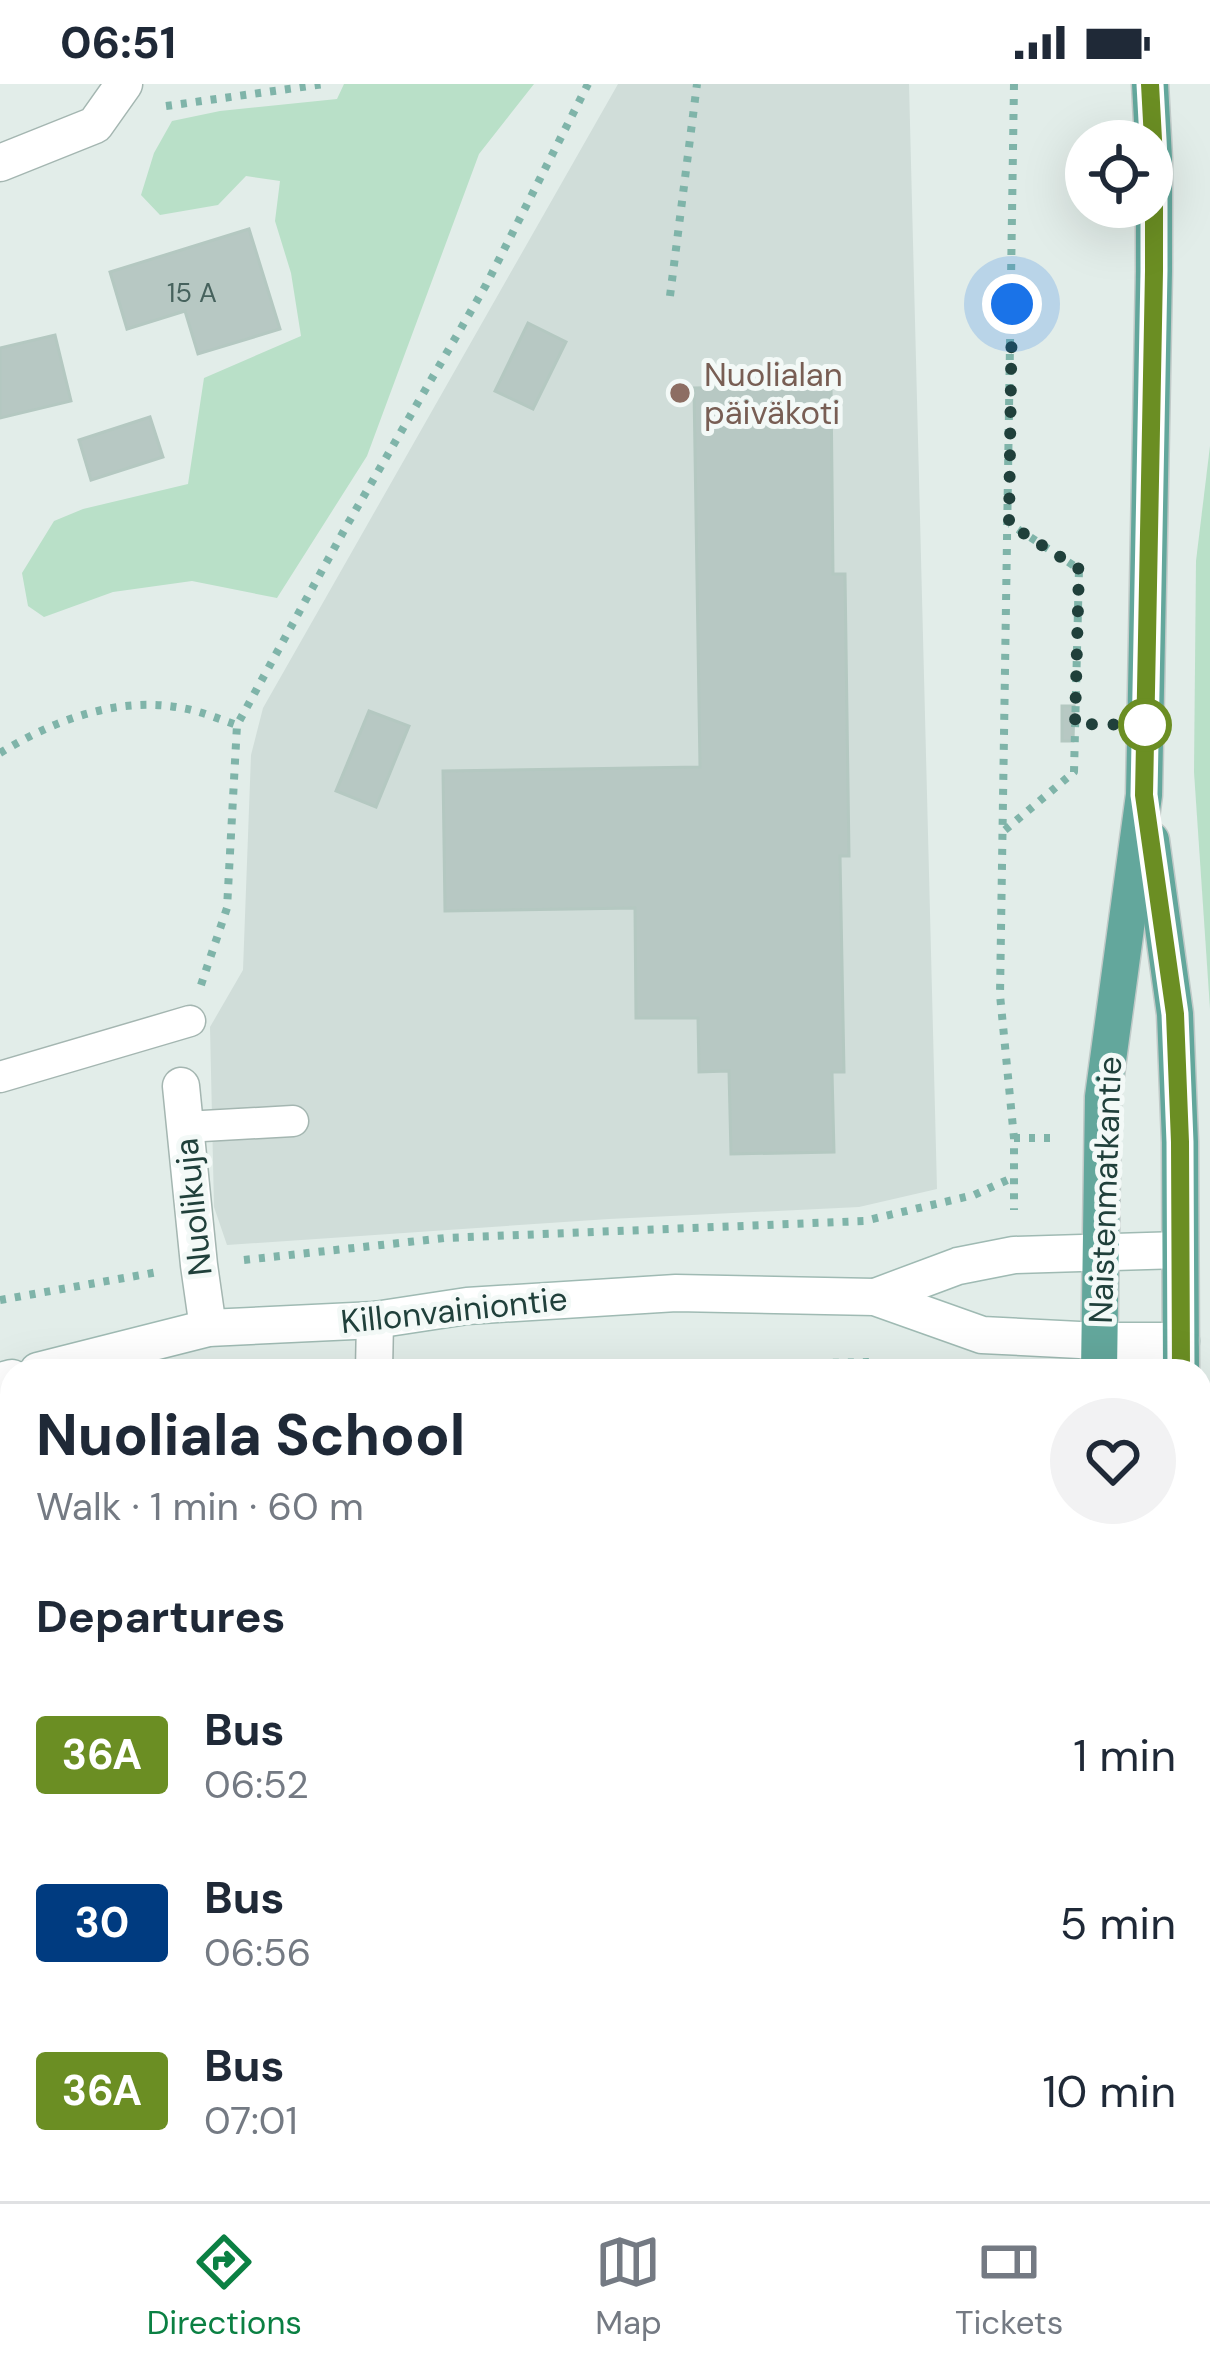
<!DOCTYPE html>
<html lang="en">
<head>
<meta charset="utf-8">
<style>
  :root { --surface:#fff; --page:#f2f2f3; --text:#1f2937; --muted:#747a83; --line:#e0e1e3; --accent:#0b8043 }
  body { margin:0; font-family:"DM Sans",sans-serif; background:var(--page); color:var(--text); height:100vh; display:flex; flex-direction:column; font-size:45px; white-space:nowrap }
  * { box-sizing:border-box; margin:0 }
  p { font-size:39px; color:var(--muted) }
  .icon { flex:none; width:66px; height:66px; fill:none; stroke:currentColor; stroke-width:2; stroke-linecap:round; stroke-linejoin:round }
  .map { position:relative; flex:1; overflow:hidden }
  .panel { position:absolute; left:0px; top:1275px; width:1212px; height:843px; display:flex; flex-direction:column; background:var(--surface); border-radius:36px 36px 0 0; box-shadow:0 12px 48px #0002 }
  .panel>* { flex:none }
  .badge { padding:0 24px; border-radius:9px; font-size:42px; line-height:78px }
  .controls { position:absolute; left:1065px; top:36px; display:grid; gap:24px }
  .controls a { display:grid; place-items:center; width:108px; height:108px; border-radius:50%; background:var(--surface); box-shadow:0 12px 48px #0002; font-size:60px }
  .you { position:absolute; width:60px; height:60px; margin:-30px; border:9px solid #fff; border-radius:50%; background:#1a73e8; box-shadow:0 0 0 18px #1a73e833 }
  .map>.badge { position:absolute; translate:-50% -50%; box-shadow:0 0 0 6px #fff }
  h2 { padding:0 36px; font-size:45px; line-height:108px }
  .round { display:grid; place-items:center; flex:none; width:126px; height:126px; border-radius:63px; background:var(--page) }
  .head { display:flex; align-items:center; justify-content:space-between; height:204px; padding:0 36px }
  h1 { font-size:57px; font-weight:800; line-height:90px }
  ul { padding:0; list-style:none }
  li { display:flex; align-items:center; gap:36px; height:168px; padding:0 36px }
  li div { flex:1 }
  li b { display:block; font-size:45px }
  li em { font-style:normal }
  li .badge { min-width:132px; font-weight:700; text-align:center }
  .status { display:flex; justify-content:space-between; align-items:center; height:84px; padding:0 60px; background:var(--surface); direction:ltr }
  .status svg { height:33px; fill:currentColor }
  .dock { display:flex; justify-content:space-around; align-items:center; height:168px; border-top:3px solid var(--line); background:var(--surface); font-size:33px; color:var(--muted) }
  .dock a { display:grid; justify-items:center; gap:6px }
  .dock .current { color:var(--accent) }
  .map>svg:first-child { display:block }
  .built { fill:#d0ddd9 }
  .green { fill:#b9e0c8 }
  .building { fill:#b7c8c3; stroke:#b4c8c1; stroke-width:3 }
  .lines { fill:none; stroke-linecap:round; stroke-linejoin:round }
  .lane-casing { stroke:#a4b6b1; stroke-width:33 }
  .street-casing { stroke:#a4b6b1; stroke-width:39 }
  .secondary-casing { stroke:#9fbab3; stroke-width:39 }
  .primary-casing { stroke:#c1cac8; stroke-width:39 }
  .path { stroke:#7fb4a9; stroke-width:8; stroke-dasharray:6 9; stroke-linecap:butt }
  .lane { stroke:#fff; stroke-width:30 }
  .street { stroke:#fff; stroke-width:36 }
  .secondary { stroke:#fff; stroke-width:36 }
  .primary { stroke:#63a79c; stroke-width:36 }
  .line-casing { stroke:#fff; stroke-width:27 }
  .line { stroke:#6b8e23; stroke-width:18 }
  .walk { stroke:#20403b; stroke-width:12; stroke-dasharray:0 21.6 }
  .education-dot { fill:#8d6e63; stroke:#f3f9f7; stroke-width:4.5 }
  .stop-dot { fill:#fff; stroke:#6b8e23; stroke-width:6 }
  .labels { text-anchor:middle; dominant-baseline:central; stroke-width:10; stroke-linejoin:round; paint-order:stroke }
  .number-label { font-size:27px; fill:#46625d }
  .education-label { font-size:33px; fill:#785e54; stroke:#f3f9f7; text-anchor:start }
  .street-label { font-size:33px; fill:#20403b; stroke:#f3f9f7 }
</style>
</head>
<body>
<div class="status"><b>06:51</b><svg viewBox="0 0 49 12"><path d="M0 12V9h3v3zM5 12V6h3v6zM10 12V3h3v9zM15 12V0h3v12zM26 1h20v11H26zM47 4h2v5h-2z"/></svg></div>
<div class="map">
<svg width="1210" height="2117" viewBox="0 0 1210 2117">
  <rect width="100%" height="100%" fill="#e2ede9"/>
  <path class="built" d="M618,0h291l28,1105 -78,18 -250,12 -382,26 -13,-38 -4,-180 33,-57 8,-215 12,-47z"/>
  <g class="green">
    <path d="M344,0h190l-55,70 -112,302 -90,142 -85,-17 -79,11 -69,25 -16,-11 -6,-33 32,-52 29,-12 105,-25 16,-106 97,-42 -10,-63 -16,-52 5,-40 -34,-5 -28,29 -58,10 -19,-20 13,-42 18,-32 48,-10 117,-12z"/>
    <path d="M1210,362v563l-16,-237 2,-211z"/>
    <path d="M0,2073l12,5v28h69l27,11h-108z"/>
    <path d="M163,2106h518l5,11h-534z"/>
  </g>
  <g class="building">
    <path d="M249,145l31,100 -82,25 -13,-43 -58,18 -17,-57z"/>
    <path d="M528,239l38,19 -33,67 -38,-18z"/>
    <path d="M55,251l16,66 -71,17v-70z"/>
    <path d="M831,302l2,188h12l4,282h-9l4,216h-12l2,80 -103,2 -2,-83 -30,1 -1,-54h-62l-1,-110 -190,3 -2,-140 257,-4 -6,-379z"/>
    <path d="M150,333l13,40 -72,23 -12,-40z"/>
    <path d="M1062,622h12l-1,35h-11z"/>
    <path d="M369,627l40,15 -33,81 -40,-16z"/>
    <rect x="835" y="2106" width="43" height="11"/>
  </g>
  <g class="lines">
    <g class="lane-casing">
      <g id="lane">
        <path d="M0,993l190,-56"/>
        <path d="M185,1043l108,-6"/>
      </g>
    </g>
    <g class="street-casing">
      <g id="street">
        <path d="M0,79l95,-38 29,-41"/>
        <path d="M181,1002l18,179 9,63"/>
        <path d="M374,1287l1,-51"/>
      </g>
    </g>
    <g class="secondary-casing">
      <g id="secondary">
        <path d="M875,1213l83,-31 56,-11 166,-5"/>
        <path d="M38,1287l170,-43 167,-8 92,-14 209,-13 199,4 107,38 117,6h82"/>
        <path d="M0,1297l12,-3"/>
      </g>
    </g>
    <g class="primary-casing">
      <g id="primary">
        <path d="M1151,756l24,174 5,128 1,229"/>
        <path d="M1099,1287l4,-274 41,-302 10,-524v-113l-4,-74"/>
        <path d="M1068,2117l1,-11"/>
        <path d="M1152,2117v-11"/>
      </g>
    </g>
    <g class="path">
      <path d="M1014,0l-14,911 14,143v72"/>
      <path d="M166,22l158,-22"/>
      <path d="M670,212l27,-212"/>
      <path d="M0,669c54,-33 118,-57 182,-45 18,3 37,11 55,17"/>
      <path d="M1005,746l69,-58 5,-203 -69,-45"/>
      <path d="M201,901l26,-77 10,-183 110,-200 139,-240 102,-201"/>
      <path d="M1014,1054h45"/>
      <path d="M244,1176l201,-22 419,-17 110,-26 40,-18"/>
      <path d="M0,1216l158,-28"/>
      <path d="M443,1287l430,-9 30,9"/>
      <path d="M0,1362l12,-3"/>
      <path d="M0,1457l12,49"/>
      <path d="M0,2060l12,5"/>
      <path d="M97,2106l17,11"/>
      <path d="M983,2117l1,-11"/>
    </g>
    <use href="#lane" class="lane"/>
    <use href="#street" class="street"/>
    <use href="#secondary" class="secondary"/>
    <use href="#primary" class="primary"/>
  </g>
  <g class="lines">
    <g class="line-casing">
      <path id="line" d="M1150,0l4,74v113l-10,524 31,219 5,128 1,229"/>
    </g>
    <use href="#line" class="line"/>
    <path class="walk" d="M1012,220l-3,220 70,45 -4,155 70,1"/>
  </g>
  <circle class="education-dot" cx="680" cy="309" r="12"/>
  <circle class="stop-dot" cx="1145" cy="641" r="24"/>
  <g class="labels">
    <g class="number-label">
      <text x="192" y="208">15 A</text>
    </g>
    <g class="education-label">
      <text x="704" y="290">Nuolialan<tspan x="704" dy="38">päiväkoti</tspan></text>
    </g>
    <g class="street-label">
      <text transform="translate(1105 1106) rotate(-88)">Naistenmatkantie</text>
      <text transform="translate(193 1123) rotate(-96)">Nuolikuja</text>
      <text transform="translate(454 1226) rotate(-6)">Killonvainiontie</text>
    </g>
  </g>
</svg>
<div class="controls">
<a><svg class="icon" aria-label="locate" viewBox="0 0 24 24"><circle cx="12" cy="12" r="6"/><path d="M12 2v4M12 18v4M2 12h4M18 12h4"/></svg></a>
</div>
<div class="you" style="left:1012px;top:220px"></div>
<section class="panel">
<div class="head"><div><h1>Nuoliala School</h1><p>Walk · 1 min · 60 m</p></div><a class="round"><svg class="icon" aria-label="heart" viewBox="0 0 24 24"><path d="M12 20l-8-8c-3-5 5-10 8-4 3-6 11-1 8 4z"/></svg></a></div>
<h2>Departures</h2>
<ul>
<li><span class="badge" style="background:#6b8e23;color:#fff">36A</span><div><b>Bus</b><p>06:52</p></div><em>1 min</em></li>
<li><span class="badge" style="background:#003b80;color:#fff">30</span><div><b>Bus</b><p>06:56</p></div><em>5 min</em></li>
<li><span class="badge" style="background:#6b8e23;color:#fff">36A</span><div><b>Bus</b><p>07:01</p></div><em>10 min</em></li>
</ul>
</section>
</div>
<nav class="dock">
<a class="current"><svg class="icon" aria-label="directions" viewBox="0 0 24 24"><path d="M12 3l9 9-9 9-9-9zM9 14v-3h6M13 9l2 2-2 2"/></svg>Directions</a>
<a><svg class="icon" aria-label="map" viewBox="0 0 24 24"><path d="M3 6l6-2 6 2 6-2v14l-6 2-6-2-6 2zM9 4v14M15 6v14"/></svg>Map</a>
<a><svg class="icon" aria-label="tickets" viewBox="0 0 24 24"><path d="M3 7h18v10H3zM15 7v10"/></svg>Tickets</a>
</nav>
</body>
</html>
